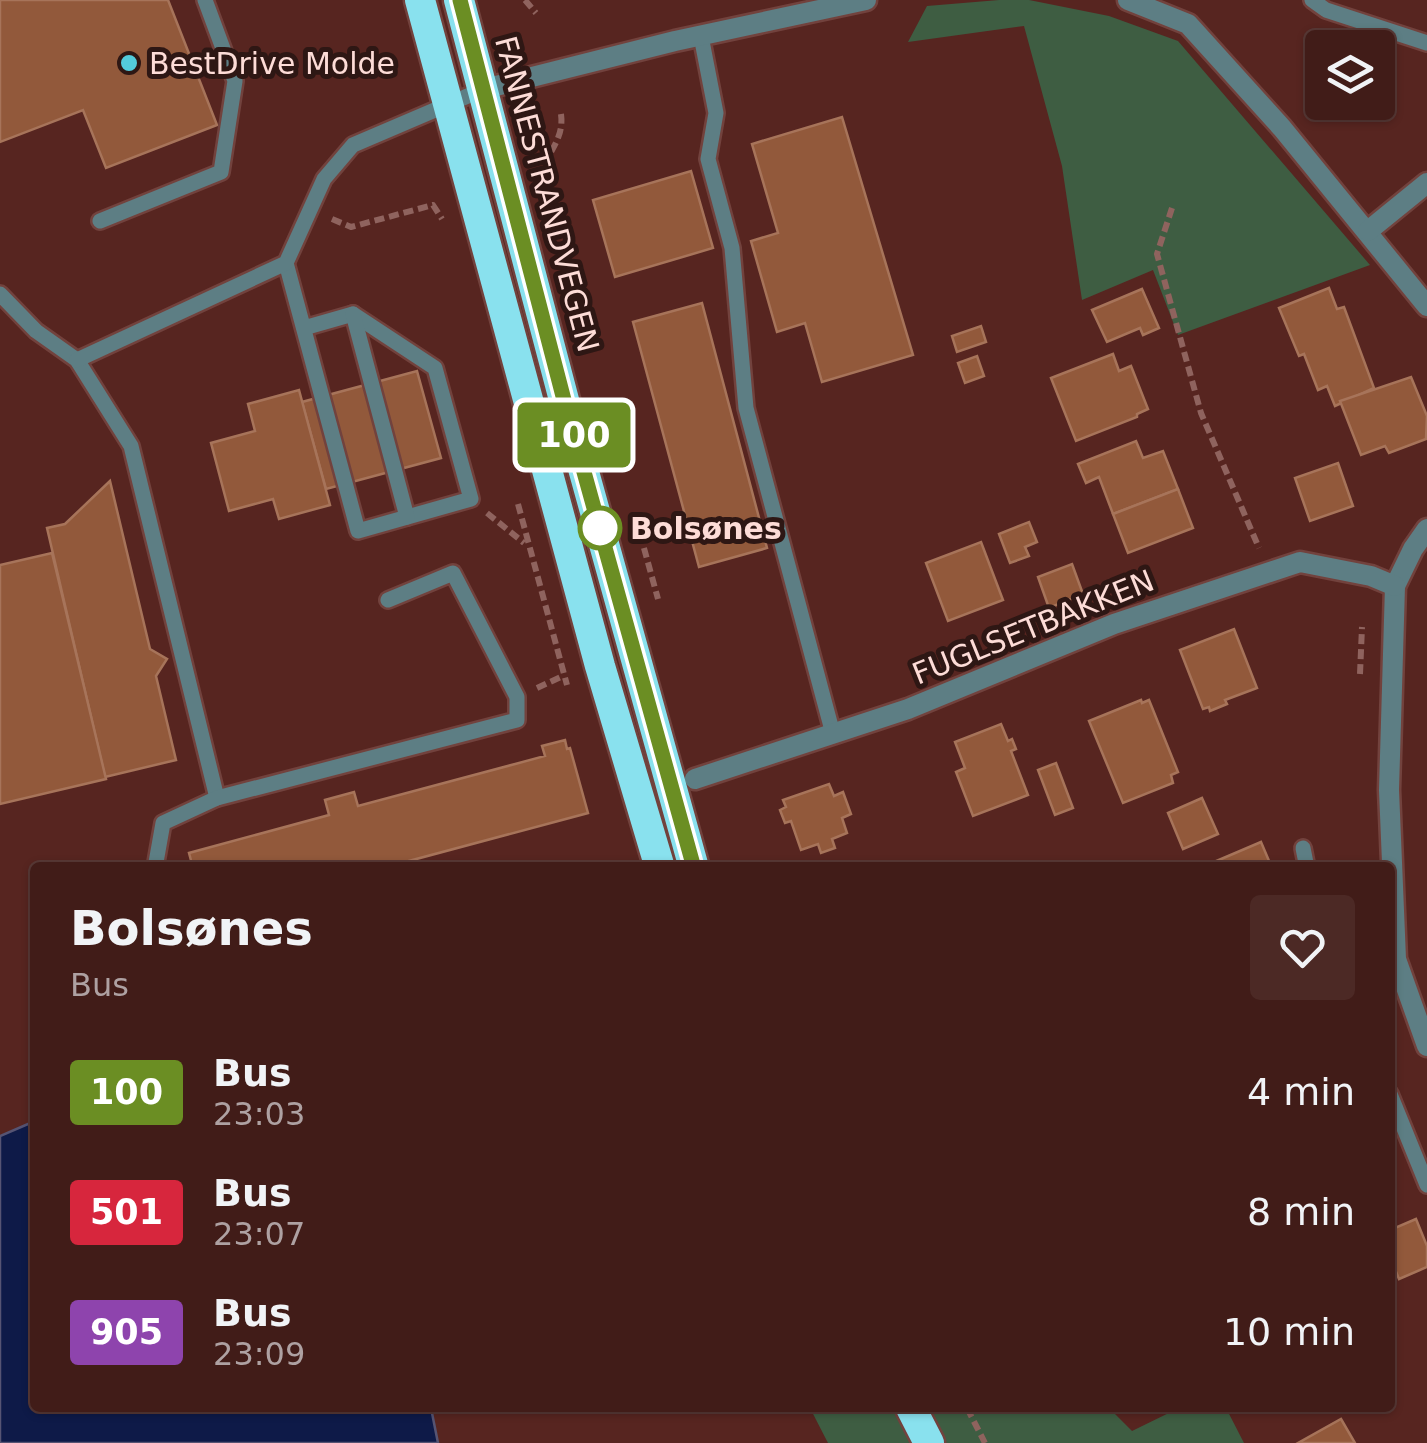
<!DOCTYPE html>
<html lang="en">
<head>
<meta charset="utf-8">
<style>
  :root { --surface:#411c18; --page:#4c2925; --text:#f1f3f6; --muted:#aea1a2; --line:#5a3a37 }
  body { margin:0; font-family:"DejaVu Sans",sans-serif; background:var(--page); color:var(--text); height:100vh; display:flex; flex-direction:column; font-size:38px; white-space:nowrap }
  * { box-sizing:border-box; margin:0 }
  p { font-size:32px; color:var(--muted) }
  .icon { flex:none; width:55px; height:55px; fill:none; stroke:currentColor; stroke-width:2; stroke-linecap:round; stroke-linejoin:round }
  .map { position:relative; flex:1; overflow:hidden }
  .details { position:absolute; left:30px; top:862px; width:1365px; height:550px; display:flex; flex-direction:column; background:var(--surface); border-radius:10px; box-shadow:0 2px 8px #0004,0 0 0 2px var(--line) }
  .details>* { flex:none }
  .badge { padding:0 20px; border-radius:8px; font-size:35px; line-height:65px }
  .fabs { position:absolute; left:1305px; top:30px; display:grid; gap:20px }
  .fabs a { display:grid; place-items:center; width:90px; height:90px; border-radius:10px; background:var(--surface); box-shadow:0 2px 8px #0004,0 0 0 2px var(--line); font-size:50px }
  .map>.badge { position:absolute; translate:-50% -50%; box-shadow:0 0 0 5px #fff }
  .round { display:grid; place-items:center; flex:none; width:105px; height:105px; border-radius:10px; background:var(--page) }
  .overview { display:flex; align-items:center; justify-content:space-between; height:170px; padding:0 40px }
  h1 { font-size:48px; font-weight:600; line-height:75px }
  ul { padding:0; list-style:none }
  li { display:flex; align-items:center; gap:30px; height:120px; padding:0 40px }
  li div { flex:1 }
  li b { display:block; font-size:38px }
  li em { font-style:normal }
  li .badge { min-width:110px; font-weight:700; text-align:center }
  .map>svg:first-child { display:block }
  .green { fill:#3e5d42 }
  .water { fill:#0e1a48; stroke:#565473; stroke-width:2.5 }
  .building { fill:#92593b; stroke:#a7745a; stroke-width:2.5 }
  .lines { fill:none; stroke-linecap:round; stroke-linejoin:round }
  .lane-casing { stroke:#72423d; stroke-width:20 }
  .street-casing { stroke:#72423d; stroke-width:25 }
  .highway-casing { stroke:#72423d; stroke-width:35 }
  .path { stroke:#8f635e; stroke-width:6; stroke-dasharray:10 5; stroke-linecap:butt }
  .lane { stroke:#5d7e84; stroke-width:15 }
  .street { stroke:#5d7e84; stroke-width:20 }
  .highway { stroke:#89e1ee; stroke-width:30 }
  .line-casing { stroke:#fff; stroke-width:22 }
  .line { stroke:#6b8e23; stroke-width:15 }
  .poi-dot { fill:#53cbdb; stroke:#2e1714; stroke-width:4 }
  .stop-dot { fill:#fff; stroke:#6b8e23; stroke-width:5 }
  .labels { text-anchor:middle; dominant-baseline:central; stroke-width:10; stroke-linejoin:round; paint-order:stroke }
  .poi-label { font-size:30px; fill:#fddcd7; stroke:#2e1714; text-anchor:start }
  .street-label { font-size:30px; fill:#fddcd7; stroke:#2e1714 }
  .stop-label { font-size:30px; font-weight:bold; fill:#fddcd7; stroke:#2e1714; text-anchor:start }
</style>
</head>
<body>
<div class="map">
<svg width="1427" height="1443" viewBox="0 0 1427 1443">
  <rect width="100%" height="100%" fill="#572520"/>
  <g class="green">
    <path d="M999,0h30l80,16 69,25 192,224 -192,70 -25,-65 -71,30 -20,-134 -38,-140 -116,16 19,-36z"/>
    <path d="M810,1408h299l23,23 47,-23h47l18,35h-416z"/>
  </g>
  <path class="water" d="M35,1121v287h396l7,35h-438v-307z"/>
  <g class="building">
    <path d="M0,0h168l49,125 -111,43 -23,-58 -83,32z"/>
    <path d="M842,117l71,238 -91,27 -17,-59 -28,9 -26,-91 27,-8 -26,-89z"/>
    <path d="M691,171l22,77 -98,29 -22,-77z"/>
    <path d="M1329,288l8,21 7,-2 30,81 -39,18 -8,-20 -9,4 -14,-36 -5,2 -20,-48z"/>
    <path d="M1142,289l17,39 -16,7 -3,-7 -33,14 -15,-32z"/>
    <path d="M702,303l65,245 -68,19 -66,-245z"/>
    <path d="M981,326l5,16 -29,10 -5,-16z"/>
    <path d="M1113,354l6,17 12,-5 17,43 -11,5v3l-61,24 -25,-63z"/>
    <path d="M977,356l7,20 -19,7 -7,-20z"/>
    <path d="M417,371l24,87 -115,31 -24,-87z"/>
    <path d="M1411,377l16,39 -1,23 -37,14 -4,-7 -24,9 -21,-54z"/>
    <path d="M299,390l31,115 -51,14 -6,-20 -44,12 -18,-68 44,-12 -7,-27z"/>
    <path d="M1136,441l7,17 20,-7 15,38 -65,25 -14,-37 -13,6 -8,-19z"/>
    <path d="M1338,463l15,43 -43,15 -15,-43z"/>
    <path d="M110,481l40,168 17,10 -11,17 20,84 -71,17 -58,-249 18,-4z"/>
    <path d="M1178,489l15,39 -65,25 -15,-39z"/>
    <path d="M1029,522l8,20 -12,5 4,9 -19,7 -11,-29z"/>
    <path d="M981,542l22,58 -55,21 -22,-58z"/>
    <path d="M52,553l54,226 -106,25v-239z"/>
    <path d="M1072,564l11,30 -34,14 -11,-31z"/>
    <path d="M1234,629l23,59 -32,12 2,4 -17,7 -1,-4 -6,2 -23,-59z"/>
    <path d="M1141,700l1,3 7,-3 29,72 -7,3 2,8 -50,20 -34,-82z"/>
    <path d="M1001,724l7,17 4,-2 4,10 -5,2 17,44 -55,21 -17,-44 9,-4 -10,-26z"/>
    <path d="M565,740l2,9 3,-1 18,65 -179,48 2,7h-218l-4,-15 140,-38 -4,-15 29,-8 4,14 187,-50 -3,-10z"/>
    <path d="M1056,763l17,45 -18,7 -17,-45z"/>
    <path d="M829,784l5,12 9,-4 8,22 -9,4 5,15 -15,6 3,9 -14,5 -3,-9 -17,6 -10,-29 -6,2 -5,-13 6,-3 -3,-7z"/>
    <path d="M1202,798l16,36 -35,15 -15,-36z"/>
    <path d="M1261,842l11,26h-72z"/>
    <path d="M1416,1219l11,27v21l-28,12 -9,-22v-27z"/>
    <path d="M1341,1419l14,24h-57z"/>
  </g>
  <g class="lines">
    <g class="lane-casing">
      <g id="lane">
        <path d="M1312,0l14,10 101,33"/>
        <path d="M701,36l15,77 -8,46 24,89 14,160 87,326"/>
        <path d="M100,221l121,-49 14,-91 -30,-81"/>
        <path d="M286,263l72,268 113,-32 -36,-131 -82,-54 -49,14"/>
        <path d="M0,294l36,37 41,29 54,86 86,352"/>
        <path d="M353,314l54,203"/>
        <path d="M77,360l209,-97 38,-84 29,-34 131,-56"/>
        <path d="M1303,848l4,20"/>
        <path d="M155,868l8,-45 54,-25 300,-78v-23l-64,-124 -65,27"/>
        <path d="M1390,1094l37,91"/>
      </g>
    </g>
    <g class="street-casing">
      <g id="street">
        <path d="M1128,0l60,24 94,104 145,178"/>
        <path d="M484,89l191,-48 191,-41"/>
        <path d="M1368,231l59,-48"/>
        <path d="M1427,529l-14,20 -18,37 -6,204 7,169 31,87"/>
        <path d="M695,779l213,-70 206,-85 186,-62 71,14 24,10"/>
      </g>
    </g>
    <g class="highway-casing">
      <g id="highway">
        <path d="M420,0l180,666 60,202"/>
        <path d="M459,0l105,400 130,468"/>
        <path d="M911,1408l18,35"/>
      </g>
    </g>
    <g class="path">
      <path d="M525,0l11,13"/>
      <path d="M543,180c-1,-26 22,-37 18,-66"/>
      <path d="M1172,208l-15,46 44,159 58,135"/>
      <path d="M332,219l19,8 82,-22 9,14"/>
      <path d="M518,504l49,181"/>
      <path d="M487,513l37,30"/>
      <path d="M636,519l22,80"/>
      <path d="M1360,674l2,-47"/>
      <path d="M537,688l26,-12"/>
      <path d="M967,1408l18,35"/>
    </g>
    <use href="#lane" class="lane"/>
    <use href="#street" class="street"/>
    <use href="#highway" class="highway"/>
  </g>
  <g class="lines">
    <g class="line-casing">
      <path id="line" d="M460,0l104,400 130,468"/>
    </g>
    <use href="#line" class="line"/>
  </g>
  <circle class="poi-dot" cx="129" cy="63" r="10"/>
  <circle class="stop-dot" cx="600" cy="528" r="20"/>
  <g class="labels">
    <g class="poi-label">
      <text x="149" y="63">BestDrive Molde</text>
    </g>
    <g class="street-label">
      <text transform="translate(547 194) rotate(75)">FANNESTRANDVEGEN</text>
      <text transform="translate(1033 627) rotate(-22)">FUGLSETBAKKEN</text>
    </g>
    <g class="stop-label">
      <text x="630" y="528">Bolsønes</text>
    </g>
  </g>
</svg>
<div class="fabs">
<a><svg class="icon" aria-label="layers" viewBox="0 0 24 24"><path d="M12 4l9 5-9 5-9-5zM3 14l9 5 9-5"/></svg></a>
</div>
<b class="badge" style="left:574px;top:435px;background:#6b8e23;color:#fff">100</b>
<section class="details">
<div class="overview"><div><h1>Bolsønes</h1><p>Bus</p></div><a class="round"><svg class="icon" aria-label="heart" viewBox="0 0 24 24"><path d="M12 20l-8-8c-3-5 5-10 8-4 3-6 11-1 8 4z"/></svg></a></div>
<ul>
<li><span class="badge" style="background:#6b8e23;color:#fff">100</span><div><b>Bus</b><p>23:03</p></div><em>4 min</em></li>
<li><span class="badge" style="background:#d7263d;color:#fff">501</span><div><b>Bus</b><p>23:07</p></div><em>8 min</em></li>
<li><span class="badge" style="background:#8e44ad;color:#fff">905</span><div><b>Bus</b><p>23:09</p></div><em>10 min</em></li>
</ul>
</section>
</div>
</body>
</html>
